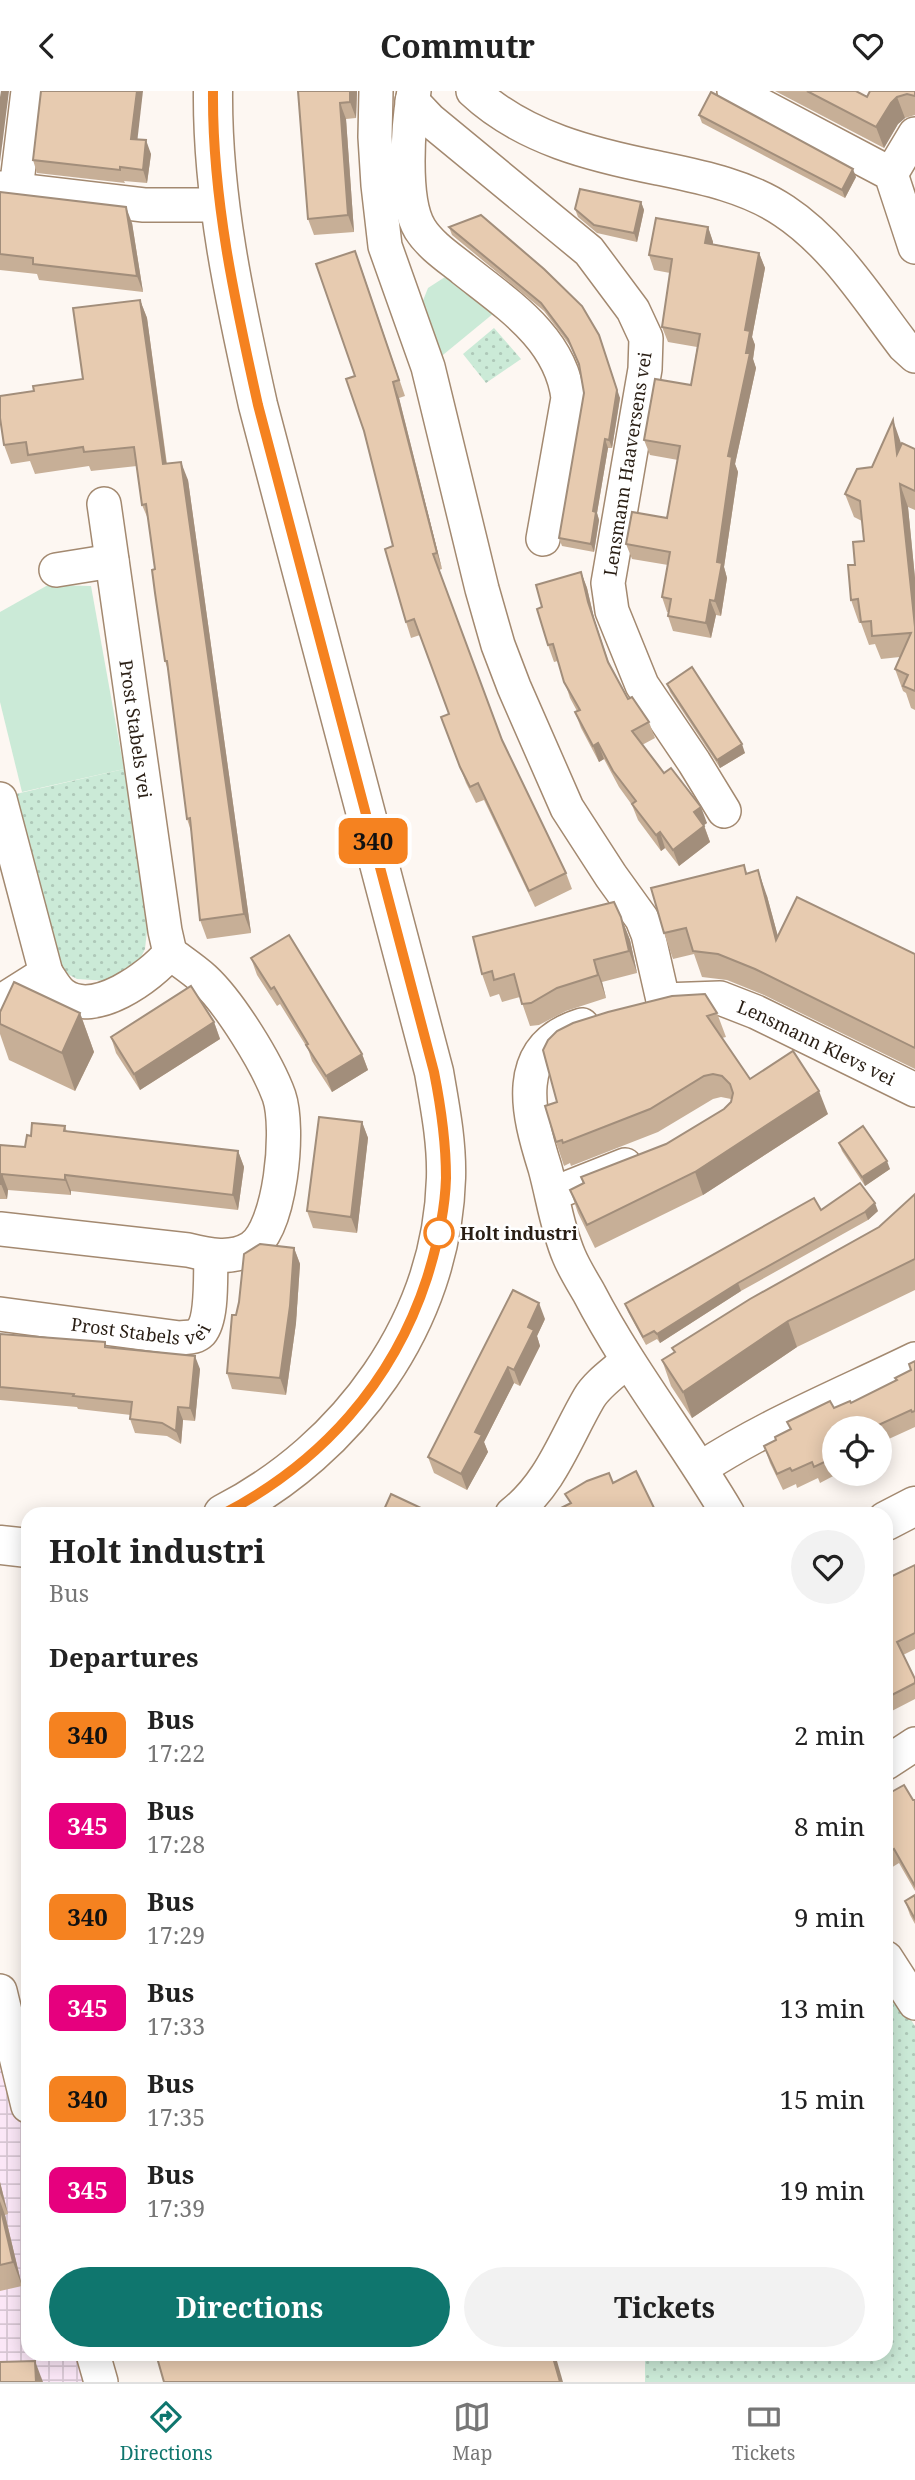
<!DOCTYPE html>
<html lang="en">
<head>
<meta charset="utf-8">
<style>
  :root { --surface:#fff; --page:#f2f2f2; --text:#222; --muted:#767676; --line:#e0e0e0; --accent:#0f766e }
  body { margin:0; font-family:"Noto Serif",serif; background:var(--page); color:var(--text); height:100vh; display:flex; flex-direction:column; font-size:26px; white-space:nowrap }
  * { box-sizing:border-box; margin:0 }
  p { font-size:23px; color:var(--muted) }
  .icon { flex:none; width:38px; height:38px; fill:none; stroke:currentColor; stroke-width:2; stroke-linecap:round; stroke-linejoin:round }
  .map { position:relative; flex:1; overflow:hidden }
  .side { position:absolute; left:21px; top:1416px; width:872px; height:854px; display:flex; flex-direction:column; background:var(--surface); border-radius:21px; box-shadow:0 4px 18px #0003 }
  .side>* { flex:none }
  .badge { padding:0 14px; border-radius:10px; font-size:24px; line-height:46px }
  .controls { position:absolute; left:822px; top:1325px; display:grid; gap:14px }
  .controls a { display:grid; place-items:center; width:70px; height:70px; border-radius:50%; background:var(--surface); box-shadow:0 4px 18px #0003; font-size:35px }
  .map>.badge { position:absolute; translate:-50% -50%; box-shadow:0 0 0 4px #fff }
  h2 { padding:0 28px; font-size:26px; line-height:63px }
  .round { display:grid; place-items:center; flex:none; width:74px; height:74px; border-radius:37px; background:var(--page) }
  .overview { display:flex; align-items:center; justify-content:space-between; height:119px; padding:0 28px }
  h1 { font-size:33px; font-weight:700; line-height:52px }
  .cta { display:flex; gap:14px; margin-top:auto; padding:14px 28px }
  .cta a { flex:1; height:80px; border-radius:42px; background:var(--accent); color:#fff; font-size:28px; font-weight:700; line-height:80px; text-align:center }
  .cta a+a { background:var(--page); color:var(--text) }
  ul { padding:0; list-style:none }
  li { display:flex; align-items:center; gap:21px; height:91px; padding:0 28px }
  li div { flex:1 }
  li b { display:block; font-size:26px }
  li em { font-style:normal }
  li .badge { min-width:77px; font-weight:700; text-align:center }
  header { display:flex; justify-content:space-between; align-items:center; height:91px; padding:0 28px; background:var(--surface); font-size:32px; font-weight:700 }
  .menu { display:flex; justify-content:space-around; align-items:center; height:98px; border-top:2px solid var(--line); background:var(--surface); font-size:19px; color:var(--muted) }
  .menu a { display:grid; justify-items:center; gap:4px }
  .menu .selected { color:var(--accent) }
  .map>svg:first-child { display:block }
  .industrial { fill:url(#industrial-grid) }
  .park { fill:url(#park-dots) }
  .garden { fill:#cbead7 }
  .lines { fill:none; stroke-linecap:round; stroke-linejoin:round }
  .street-casing { stroke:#a38970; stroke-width:36 }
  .secondary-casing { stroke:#a38970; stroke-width:41 }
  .street { stroke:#fff; stroke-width:33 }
  .secondary { stroke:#fff; stroke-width:38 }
  .wall { fill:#c7af97 }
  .shaded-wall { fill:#a28e7b }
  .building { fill:#e7cbb0; stroke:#a28e7b; stroke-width:2 }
  .line-casing { stroke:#fff; stroke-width:16 }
  .line { stroke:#f58220; stroke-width:10 }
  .stop-dot { fill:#fff; stroke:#f58220; stroke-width:3.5 }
  .labels { text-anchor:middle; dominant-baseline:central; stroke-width:5; stroke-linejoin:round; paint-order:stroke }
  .street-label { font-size:18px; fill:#291e14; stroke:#fff }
  .stop-label { font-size:18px; font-weight:bold; fill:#291e14; stroke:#fff; text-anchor:start }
</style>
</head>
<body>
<header><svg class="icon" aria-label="back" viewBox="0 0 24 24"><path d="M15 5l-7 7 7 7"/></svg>Commutr<svg class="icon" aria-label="heart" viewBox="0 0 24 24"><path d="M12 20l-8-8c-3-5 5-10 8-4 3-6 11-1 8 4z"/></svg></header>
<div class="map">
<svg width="915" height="2291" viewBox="0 0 915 2291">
  <defs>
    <pattern id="industrial-grid" width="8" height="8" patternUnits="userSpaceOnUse" patternTransform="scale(1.75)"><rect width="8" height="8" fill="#fbe7f7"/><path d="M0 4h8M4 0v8" fill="none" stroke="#d7c6d3"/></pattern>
    <pattern id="park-dots" width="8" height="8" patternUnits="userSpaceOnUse" patternTransform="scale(1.75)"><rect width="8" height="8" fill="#cbead7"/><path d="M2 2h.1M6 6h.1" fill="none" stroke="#aec8b8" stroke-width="1.8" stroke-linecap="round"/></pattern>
  </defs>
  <rect width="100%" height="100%" fill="#fdf7f2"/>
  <path class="industrial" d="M0,1927l28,99v237h53l1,28h-82z"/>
  <g class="park">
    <path d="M494,237l27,31 -35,24 -23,-29z"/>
    <path d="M124,678l25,143 -4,37 -9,18 -28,14 -31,-2 -13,-7 -8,-12 -49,-164z"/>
    <path d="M886,1891l29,44v356h-270v-28h241z"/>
  </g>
  <g class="garden">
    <path d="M445,186l12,7 37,29 -56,46 -18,-51 8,-20z"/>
    <path d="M48,494l43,1 33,183 -102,23 -22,-90v-90z"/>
  </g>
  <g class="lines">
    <g class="street-casing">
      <g id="street">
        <path d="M376,0l-1,46 3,48 7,61 43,121 54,222 16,56 16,42 53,121 44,68 31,43 6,15 15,66"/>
        <path d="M414,0c-6,33 -12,109 6,138 10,16 28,28 43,40 44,35 98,69 105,129l-25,141"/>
        <path d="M473,0c50,47 120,64 185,77 43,9 89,18 126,43 50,33 84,88 120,135l11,10"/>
        <path d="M734,0l157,83 24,73"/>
        <path d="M412,10l18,19 159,131 44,59 13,28 -1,31 -37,214 4,28 30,74 52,77 30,49"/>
        <path d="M891,83l24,-40"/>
        <path d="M0,97l144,17h76"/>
        <path d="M16,99l12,-99"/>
        <path d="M56,479l56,-9"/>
        <path d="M0,708l46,174"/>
        <path id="s1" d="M663,909l57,-2 36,14 159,78"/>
        <path d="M0,911l46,-29c5,7 10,17 17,22 31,23 87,-18 107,-42l-5,-22 -61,-427"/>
        <path d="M582,934c-72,22 -54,89 -37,143 8,29 12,60 24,88 5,12 13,25 20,37 40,77 95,146 139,221"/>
        <path d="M552,1103l73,-29"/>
        <path d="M0,1138l188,21c20,5 44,10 63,-2 30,-19 39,-120 28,-152 -12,-33 -49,-93 -75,-117 -10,-9 -22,-17 -34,-26"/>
        <path id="s2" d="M0,1223l180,24c8,-1 15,0 21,-6 12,-14 9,-58 10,-76"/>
        <path d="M701,1377c68,-44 142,-74 214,-109"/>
        <path d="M512,1423c39,-30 53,-75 77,-116 8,-14 26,-26 38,-37"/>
        <path d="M886,1672l29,-19"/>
        <path d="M886,1867l29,45"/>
        <path d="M0,1900l28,115"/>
        <path d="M93,2263l8,28"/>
      </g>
    </g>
    <g class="secondary-casing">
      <g id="secondary">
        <path d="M213,0c-1,106 22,211 45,314l176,667c6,35 13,70 12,106 -4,144 -97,271 -223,336"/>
        <path d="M886,1430l29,-15"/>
        <path d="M0,1454l28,3"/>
      </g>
    </g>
    <use href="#street" class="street"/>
    <use href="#secondary" class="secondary"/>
  </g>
  <g class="wall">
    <path d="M298,0h59l-1,27 -10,1 8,113 -40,3 -6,-16z"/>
    <path d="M775,0h81l11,6 48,-6v24l-10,3 -7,6 -14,24z"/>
    <path d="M699,24l157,62 -11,21 -143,-75z"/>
    <path d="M137,48l14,15 -4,29 -23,-2 1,2 -88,-10 -4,-13z"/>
    <path d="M0,101l132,31 11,69 -104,-12 -2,-6 -37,-4z"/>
    <path d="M641,111l3,8 -7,32 -40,-9 -19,-16 -3,-8z"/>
    <path d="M481,124l139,183 -8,50h-4l-11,65 2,7 -5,32 -32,-6 -3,-8 25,-145 -5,-27 -8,-19 -27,-36 -92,-76 -3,-8z"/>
    <path d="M708,136l5,15v2l46,9 6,15 -13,69 3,8 -2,14 3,9 -21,96 3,8 -14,95 3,11 -6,38 -5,-1 -5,23 -38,-7 -5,-15 1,-4h-2l-5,-15 6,-32 -36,-6 -6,-15 41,-26 11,-58 -28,-5 -6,-15 47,-55 6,-38 -29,-5 -6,-15 8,-54 -16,-3 -5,-15z"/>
    <path d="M361,176l44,129 -6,2 43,171 -3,1 63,170 64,133 6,16 -37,18 -51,-107 -8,3 -10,-20 -25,-66 8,-3 -29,-79 -9,3 -5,-16 -13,-76 -38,-170z"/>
    <path d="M140,209l7,18 20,146 21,16 63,453 -44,6 -7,-19 -9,-89 -4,-12 -18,-146 -4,-12 -10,-92 -7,-50 -6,-14 -5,-39 -46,5 -2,-5 -54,8 -5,-13 -19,3 -7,-19 30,-54 49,-12z"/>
    <path d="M901,353l14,5v61l-7,-3 7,71v132l-4,-2 -5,-15 -3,-2 -8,-22 5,-12 -19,2 -6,-15 -6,1 -8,-22h-2l-8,-23 4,-35 9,-24 -2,-20 -8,-4 -9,-23 27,-27z"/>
    <path d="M581,481l6,16 7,30 15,47 19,34 21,23 6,16 -13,7 22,28 43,50 -3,2 6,17 -31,24 -14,-18 -4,3 -23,-31 -6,-15 -13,-18 -15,-28 -5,3 -18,-34 -6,-16 2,-1 -7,-13 -12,-37 -4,1 -6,-17 -6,-38z"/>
    <path d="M667,593l78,69 -25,15 -50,-76z"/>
    <path d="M744,774l3,8 20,23 11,41 137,17v115l-151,-74 -37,-15 -25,-3 -8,-23 -21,5 -9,-26z"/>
    <path d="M621,826l9,23 7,33 -35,9 4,16 -40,13 -27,14 -9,1 -10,-29 -18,5 -3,-8 -9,3 -8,-23z"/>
    <path d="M251,867l111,96 6,16 -36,22 -20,-31 -4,-12 -28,-45 -3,2 -20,-31z"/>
    <path d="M0,921l80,1 14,39 -19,39 -66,-31 -9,-26z"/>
    <path d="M717,922l9,24 -4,1 28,41 78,35 -125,81 -108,53 -17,-35 -8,-23 13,-6 -2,-7 85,-33 58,-35 7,-7v-3l-10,-2 -8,2 -55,33 -87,34 -1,-3 -6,3 -8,-24 1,-40 -14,-52z"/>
    <path d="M214,931l6,17 -80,51 -24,-37 -5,-16z"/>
    <path d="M362,1031l6,16 -11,95 -44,-5 -6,-17z"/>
    <path d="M65,1035l2,6 171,19 6,16 -6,43 -167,-19v4l-63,-5 -1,9h-7v-54l25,2 6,-11z"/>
    <path d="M839,1052l51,26 -25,17 -23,-35z"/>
    <path d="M915,1103v96l-118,57 -105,71 -21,-32 -9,-26 12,-8 -2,-4 207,-121z"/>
    <path d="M821,1119l57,1 -10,9 -127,71 -81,52 -3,-4 -11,6 -18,-33 -3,-8z"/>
    <path d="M294,1157l6,16 -4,59 -10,72 -54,-6 -5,-16 9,-58z"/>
    <path d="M545,1228l-8,17 3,10 -20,40 -6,-3 -30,59 4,10 -21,38 -33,-17 -6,-16z"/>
    <path d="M0,1243l107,13 93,22 -5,52 -12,-1 -2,24 -14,-8 -32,-3 -5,-14 1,-4 -53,-6 -1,-2 -77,-7z"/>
    <path d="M915,1270v66l-35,16v-15h-45v45h4l-19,10 -2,-5 -21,10 -1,-4 -13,6 -13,-27 -6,-17 12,-6 14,-11 -3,-7 64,-19 45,-22 15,-10 -2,-7z"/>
    <path d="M915,1474v84l-12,6 12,24v20l-29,15 1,4h-1v-139z"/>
    <path d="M886,1704l27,5h2v91l-16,-28 -13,8z"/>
    <path d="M915,1804v29l-5,-9 -5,-14z"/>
    <path d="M0,2091l8,32 -3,1 17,71 -22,5z"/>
  </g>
  <g class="shaded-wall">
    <path d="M1,0h8l-9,71v-65z"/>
    <path d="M137,0h6l-7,61 -5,-13z"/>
    <path d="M350,0h7l-1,27 -6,-16z"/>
    <path d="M897,6l8,21 -7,6 -14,24 -8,-21 15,-24z"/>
    <path d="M340,12l6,16 8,113 -6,-17z"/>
    <path d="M146,49l5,14 -4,29 -4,-13z"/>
    <path d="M853,78l3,8 -11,21 -3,-8z"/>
    <path d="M641,111l3,8 -7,32 -3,-9z"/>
    <path d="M126,116l6,16 11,69 -6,-16z"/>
    <path d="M708,136l5,15 -2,16 -6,-15z"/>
    <path d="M759,162l6,15 -13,69 3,8 -2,14 3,9 -21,96 3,8 -14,95 3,11 -6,38 -6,-15 2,-39 11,-106 18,-103 -1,-23z"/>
    <path d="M140,209l7,18 22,165 -6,-19z"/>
    <path d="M599,244l21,63 -8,50 -3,-8z"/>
    <path d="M393,291l6,16 43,171 -5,-16z"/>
    <path d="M893,329l8,23 4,34 -8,-23z"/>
    <path d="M605,348l3,9 -11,65 2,7 -5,32 -3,-8 2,-33z"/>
    <path d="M181,371l7,18 63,453 -7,-19z"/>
    <path d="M900,393l8,23 7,71v52z"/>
    <path d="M581,481l6,16 7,30 20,60 -26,-76z"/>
    <path d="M710,509l6,15 -5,23 -5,-15z"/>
    <path d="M598,652l6,16 -5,3 -6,-16z"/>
    <path d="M742,653l3,9 -25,15 -3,-8z"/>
    <path d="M701,716l6,16 -7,5 -6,-16z"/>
    <path d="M704,735l6,16 -31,24 -6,-16z"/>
    <path d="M660,741l5,16 -4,3 -5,-16z"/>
    <path d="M758,779l9,26 19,70 -10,-26z"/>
    <path d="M621,826l9,23 7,33 -8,-22z"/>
    <path d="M594,869l8,22 4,16 -8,-23z"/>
    <path d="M80,922l14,39 -19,39 -13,-38z"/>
    <path d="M214,931l6,17 -80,51 -6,-16z"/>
    <path d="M362,963l6,16 -36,22 -6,-16z"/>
    <path d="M819,1000l9,23 -125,81 -8,-23z"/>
    <path d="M362,1031l6,16 -11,95 -6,-16z"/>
    <path d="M238,1060l6,16 -6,43 -5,-15z"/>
    <path d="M887,1070l3,8 -25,17 -3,-9z"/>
    <path d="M2,1083l6,16 -1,9 -6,-15z"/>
    <path d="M65,1084l6,16v4l-6,-15z"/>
    <path d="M875,1112l3,8 -10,9 -3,-8z"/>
    <path d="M294,1157l6,16 -4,59 -10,72 -6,-17z"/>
    <path d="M738,1192l3,8 -81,52 -3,-9z"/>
    <path d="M539,1212l6,16 -8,17 3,10 -20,40 -6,-16 14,-43z"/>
    <path d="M788,1230l9,26 -105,71 -9,-26z"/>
    <path d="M195,1265l5,13 -5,52 -5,-13z"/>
    <path d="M508,1276l6,16 -30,59 4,10 -21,38 -6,-16 14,-42z"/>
    <path d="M178,1316l5,13 -2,24 -5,-13z"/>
    <path d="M0,2091l8,32 -8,-21z"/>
    <path d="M0,2110l5,14 17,71 -9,-24 -13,-56z"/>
    <path d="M552,2263h3l8,28h-3z"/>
    <path d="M35,2270l8,21h-7z"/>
  </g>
  <g class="building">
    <path d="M41,0h96l-6,48 15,1 -3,30 -23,-3v3l-87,-10z"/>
    <path d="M298,0h52v11l-10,1 8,112 -40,4z"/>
    <path d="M807,0h49l11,6 3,-6h45v5l-8,-2 -10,3 -6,6 -15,24z"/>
    <path d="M711,1l142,77 -11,21 -143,-75z"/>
    <path d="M580,98l61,13 -7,31 -40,-8 -19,-16z"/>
    <path d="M0,101l126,15 11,69 -104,-12v-6l-33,-4z"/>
    <path d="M481,124l63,54 38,37 17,29 18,55 -8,50 -4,-1 -12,72 3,1 -5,32 -32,-6 25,-145 -5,-29 -11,-25 -27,-36 -92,-76z"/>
    <path d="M656,127l52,9 -3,16 54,10 -14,77 5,1 -4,22h4l-22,103 4,1 -15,105 5,1 -7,38 -5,-1 -4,23 -38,-7 3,-17 -9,-2 8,-45 -44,-8 6,-32 35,6 13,-72 -36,-6 11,-61 36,6 9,-51 -38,-7 10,-68 -23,-4z"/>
    <path d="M355,160l44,129 -6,2 44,171 -4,1 69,186 64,133 -37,18 -51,-108 -8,4 -10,-20 -19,-50 8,-3 -35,-95 -8,3 -21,-73 8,-3 -29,-115 -18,-52 9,-3 -39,-112z"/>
    <path d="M140,209l23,164 18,-2 63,452 -44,6 -10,-102 -3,1 -20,-158h-2l-10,-68 -3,-23 3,-1 -9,-65 -4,1 -8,-58 -50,5 -1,-5 -55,8 -2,-13 -22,3 -4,-27v-22l34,-5 -1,-5 50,-7 -10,-71z"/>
    <path d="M893,329l4,34 5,-11 13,6v42l-15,-7 15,143v64l-12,-5 5,-11 -13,-6 16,-36 -39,3 -1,-15 -10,1 -3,-23 -7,1 -3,-35h7l-2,-23 11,-1 -4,-40 -15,-7 12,-25 15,-2z"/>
    <path d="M581,481l7,30 20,60 20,37 4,-2 17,25 -17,9 32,42 7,-5 30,39 -7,5 10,14 -31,24 -13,-18 -4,3 -24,-31 4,-3 -23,-30 -15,-28 -5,3 -18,-34 5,-2 -16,-28 -11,-38 -5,1 -11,-36 5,-2 -6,-22z"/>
    <path d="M692,576l50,77 -25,16 -50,-76z"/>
    <path d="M744,774l2,9 12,-4 18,70 21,-43 118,57v94l-160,-79 -37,-15 -25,-3 -7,-23 -22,5 -13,-45z"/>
    <path d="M614,811l7,15 8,34 -35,9 4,15 -41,13 -26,15 -9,1 -8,-30 -20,6 -2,-9 -10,3 -9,-37z"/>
    <path d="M289,844l73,119 -36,22 -20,-31 2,-1 -34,-57 -3,2 -20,-31z"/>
    <path d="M14,891l66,31 -18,40 -62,-29v-12z"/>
    <path d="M191,895l23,36 -80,52 -23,-37z"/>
    <path d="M705,903l12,19 -10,3 43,63 43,-28 26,40 -124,81 -108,53 -17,-35 14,-7 -3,-6 85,-33 58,-35 7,-7 2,-9 -3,-9 -8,-8 -9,-2 -9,2 -54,33 -87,34 -1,-3 -6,2 -11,-36 12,-4 -14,-52 5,-10 9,-9 16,-8 35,-11 64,-16z"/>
    <path d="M319,1026l43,5 -11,95 -44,-6z"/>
    <path d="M32,1032l33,3 -1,5 174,20 -5,44 -168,-20v5l-63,-6 -1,10h-1v-39l25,2 2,-12 4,1z"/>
    <path d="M863,1035l24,35 -25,16 -23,-34z"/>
    <path d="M860,1092l15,20 -10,9 -127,71 -81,51 -3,-3 -11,6 -18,-33 189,-106 7,12z"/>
    <path d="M915,1103v65l-127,62 -105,71 -21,-32 13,-8 -3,-4 78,-49 129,-72z"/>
    <path d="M260,1153l34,4 -4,58 -10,72 -53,-5 5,-58h4l3,-13 5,-48z"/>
    <path d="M513,1199l26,13 -11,24 6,3 -20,40 -6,-3 -33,65 7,3 -21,39 -33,-17z"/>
    <path d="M0,1243l105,8v5l90,9 -5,52 -12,-1 -2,24 -14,-8 -32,-4 2,-17 -59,-6 1,-2 -74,-7z"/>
    <path d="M915,1270v50l-3,1 -1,-2 -39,18h-37v29l-21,10 -2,-5 -20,9 -2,-3 -13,6 -13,-28 12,-6 -1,-3 16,-8 -4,-7 43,-21 4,7 16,-7 1,2 46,-23 -2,-2 16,-8 -2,-6z"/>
    <path d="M636,1380l21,43h-108l22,-11 -6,-9 22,-13 22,-8 4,10z"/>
    <path d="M391,1403l30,14 -3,6h-36z"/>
    <path d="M915,1474v68l-18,9 18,37v4l-29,15v-119z"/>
    <path d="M904,1694l9,15h2v86l-21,-37 -8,5v-59z"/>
    <path d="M915,1804v24l-10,-18z"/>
    <path d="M0,2115l13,56 -13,3z"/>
    <path d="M156,2263h396l8,28h-396z"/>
    <path d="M35,2270l1,21h-36v-20z"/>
  </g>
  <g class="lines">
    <g class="line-casing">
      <path id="line" d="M213,0c-1,107 22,211 45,314l176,667c7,35 12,70 12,106 -1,34 -9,68 -19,100 -34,105 -106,185 -204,236"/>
    </g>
    <use href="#line" class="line"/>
  </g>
  <circle class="stop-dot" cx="439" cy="1142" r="14"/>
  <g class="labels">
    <g class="street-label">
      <text transform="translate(627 373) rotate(-81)">Lensmann Haaversens vei</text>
      <text transform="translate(136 638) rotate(82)">Prost Stabels vei</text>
      <text stroke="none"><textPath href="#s1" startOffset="163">Lensmann Klevs vei</textPath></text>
      <text stroke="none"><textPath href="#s2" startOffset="142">Prost Stabels vei</textPath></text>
    </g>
    <g class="stop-label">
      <text x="460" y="1142">Holt industri</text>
    </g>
  </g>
</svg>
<div class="controls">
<a><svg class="icon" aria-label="locate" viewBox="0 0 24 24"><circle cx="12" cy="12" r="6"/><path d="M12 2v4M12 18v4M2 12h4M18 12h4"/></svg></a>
</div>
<b class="badge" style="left:373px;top:750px;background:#f58220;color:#111">340</b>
<section class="side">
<div class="overview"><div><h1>Holt industri</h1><p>Bus</p></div><a class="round"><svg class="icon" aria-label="heart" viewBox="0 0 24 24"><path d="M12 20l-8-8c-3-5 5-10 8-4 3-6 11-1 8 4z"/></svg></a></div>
<h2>Departures</h2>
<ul>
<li><span class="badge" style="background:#f58220;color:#111">340</span><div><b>Bus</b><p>17:22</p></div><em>2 min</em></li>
<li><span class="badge" style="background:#e6007e;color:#fff">345</span><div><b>Bus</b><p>17:28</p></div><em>8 min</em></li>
<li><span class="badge" style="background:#f58220;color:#111">340</span><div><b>Bus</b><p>17:29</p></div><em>9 min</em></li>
<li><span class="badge" style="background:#e6007e;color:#fff">345</span><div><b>Bus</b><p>17:33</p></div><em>13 min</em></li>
<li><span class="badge" style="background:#f58220;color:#111">340</span><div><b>Bus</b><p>17:35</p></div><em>15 min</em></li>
<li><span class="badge" style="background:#e6007e;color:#fff">345</span><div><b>Bus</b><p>17:39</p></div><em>19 min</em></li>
</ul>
<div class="cta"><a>Directions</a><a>Tickets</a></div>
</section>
</div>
<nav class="menu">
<a class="selected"><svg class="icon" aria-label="directions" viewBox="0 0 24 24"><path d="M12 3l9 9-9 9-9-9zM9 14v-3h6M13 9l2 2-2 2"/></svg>Directions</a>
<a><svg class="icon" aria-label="map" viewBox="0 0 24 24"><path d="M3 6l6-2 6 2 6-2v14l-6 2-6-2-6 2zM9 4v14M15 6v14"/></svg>Map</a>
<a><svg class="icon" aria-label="tickets" viewBox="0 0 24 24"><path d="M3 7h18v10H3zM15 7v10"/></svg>Tickets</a>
</nav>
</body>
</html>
